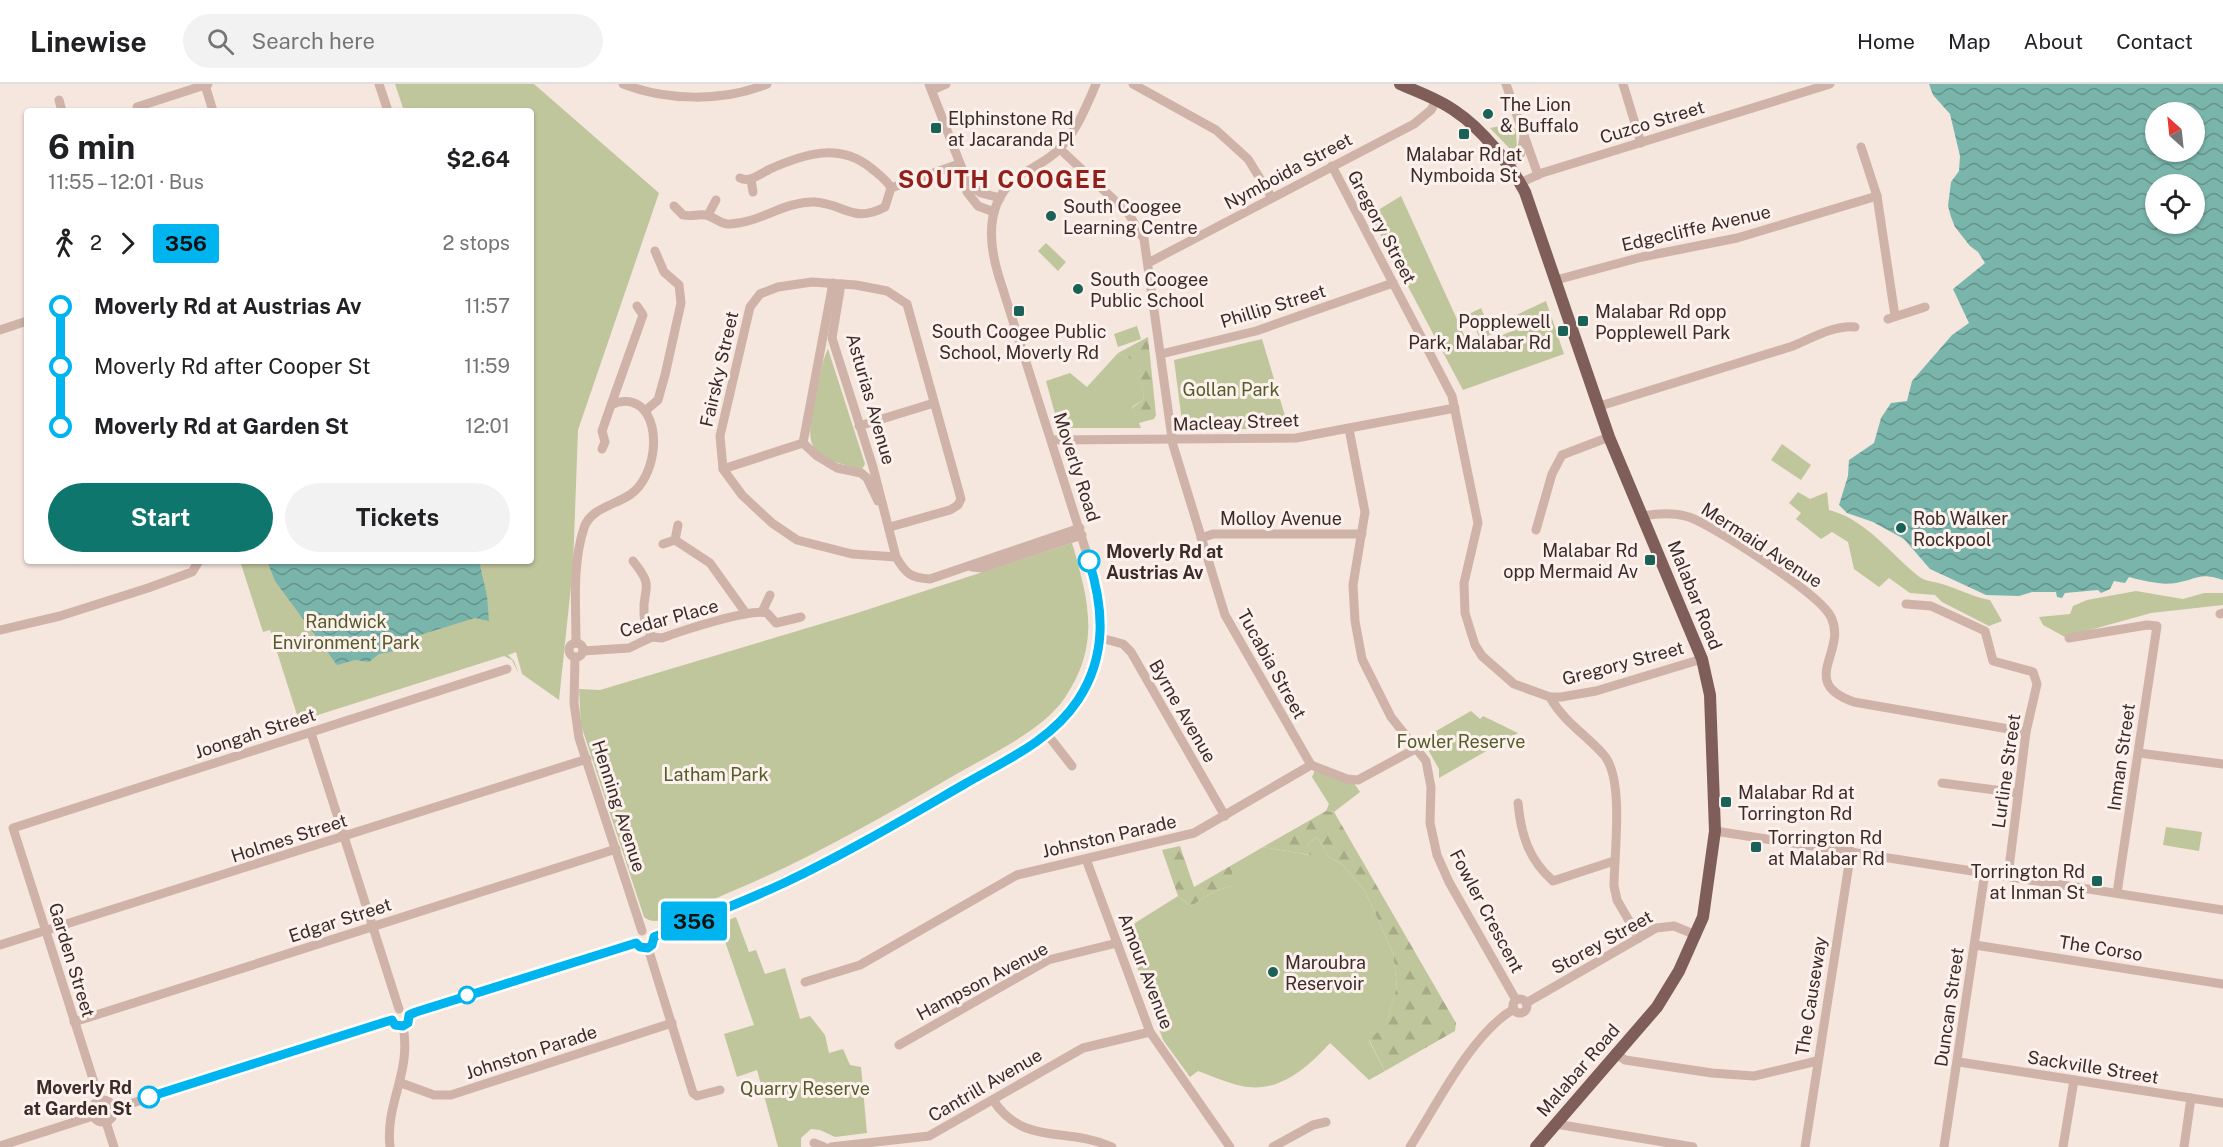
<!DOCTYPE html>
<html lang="en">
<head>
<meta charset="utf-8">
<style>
  :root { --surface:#fff; --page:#f2f2f2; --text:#202124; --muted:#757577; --line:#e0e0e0; --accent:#0f766e }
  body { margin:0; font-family:"Public Sans",sans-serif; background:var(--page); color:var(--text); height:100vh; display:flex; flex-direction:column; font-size:22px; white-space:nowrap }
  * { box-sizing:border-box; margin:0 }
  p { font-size:20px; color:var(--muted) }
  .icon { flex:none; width:33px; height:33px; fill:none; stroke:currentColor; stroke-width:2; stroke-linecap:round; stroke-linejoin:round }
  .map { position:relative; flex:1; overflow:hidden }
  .drawer { position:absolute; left:24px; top:24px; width:510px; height:456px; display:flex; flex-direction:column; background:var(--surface); border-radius:6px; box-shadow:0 2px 4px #0004 }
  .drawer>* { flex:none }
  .badge { padding:0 12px; border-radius:4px; font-size:21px; line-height:39px }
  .needle { width:39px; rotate:333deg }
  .controls { position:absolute; left:2145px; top:18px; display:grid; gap:12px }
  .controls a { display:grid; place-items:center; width:60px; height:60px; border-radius:50%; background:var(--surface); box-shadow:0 2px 4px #0004; font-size:30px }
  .map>.badge { position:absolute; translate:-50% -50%; box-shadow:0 0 0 3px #fff }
  .legs { display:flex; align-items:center; gap:9px; height:66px; padding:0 24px; font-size:20px }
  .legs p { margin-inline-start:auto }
  .headline { display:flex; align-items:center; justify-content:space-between; height:102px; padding:0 24px }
  h1 { font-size:33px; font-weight:700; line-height:45px }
  .cta { display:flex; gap:12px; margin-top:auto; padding:12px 24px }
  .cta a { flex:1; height:69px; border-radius:36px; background:var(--accent); color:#fff; font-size:24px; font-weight:700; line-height:69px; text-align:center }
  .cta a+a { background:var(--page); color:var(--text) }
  ul { padding:0 24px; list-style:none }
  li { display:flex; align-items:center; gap:21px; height:60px; font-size:22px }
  li i { display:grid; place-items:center; width:9px; height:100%; margin:0 8px; background:currentColor }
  li i::after { content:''; width:15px; height:15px; margin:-8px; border:4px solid; border-radius:50%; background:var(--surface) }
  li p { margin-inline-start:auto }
  li:first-child i { background:linear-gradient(#0000 50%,currentColor 0) }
  li:last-child i { background:linear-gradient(currentColor 50%,#0000 0) }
  header { display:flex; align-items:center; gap:36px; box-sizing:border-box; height:84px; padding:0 30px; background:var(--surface); border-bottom:2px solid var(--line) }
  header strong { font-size:28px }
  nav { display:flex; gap:33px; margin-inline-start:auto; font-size:21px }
  .search { width:420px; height:54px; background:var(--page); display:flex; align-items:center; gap:15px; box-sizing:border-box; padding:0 21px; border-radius:33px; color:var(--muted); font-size:22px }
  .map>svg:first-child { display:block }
  .green { fill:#c0c69c }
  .forest { fill:url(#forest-firs) }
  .water { fill:url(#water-waves); fill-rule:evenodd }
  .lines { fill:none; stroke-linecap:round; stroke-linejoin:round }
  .minor { stroke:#cfb3a9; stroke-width:9 }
  .major { stroke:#7f5e59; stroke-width:12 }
  .line-1-casing { stroke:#fff; stroke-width:14 }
  .line-1 { stroke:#00b5ef; stroke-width:9 }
  .poi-dot { fill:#1a6158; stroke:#fcf1ec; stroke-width:2 }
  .stop-1-dot { fill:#fff; stroke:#00b5ef; stroke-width:3 }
  .labels { text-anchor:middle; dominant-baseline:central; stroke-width:6; stroke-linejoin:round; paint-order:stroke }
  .poi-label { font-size:18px; fill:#3b2b29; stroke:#fcf1ec; text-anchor:start }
  .street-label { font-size:18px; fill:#3b2b29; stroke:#fcf1ec }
  .park-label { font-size:18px; fill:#545c2a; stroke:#fcf1ec }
  .stop-label { font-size:18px; font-weight:bold; fill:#3b2b29; stroke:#fcf1ec; text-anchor:start }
  .district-label { font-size:24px; font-weight:bold; letter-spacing:1.5px; fill:#931f1a; stroke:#fcf1ec }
</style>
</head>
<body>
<header>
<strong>Linewise</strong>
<div class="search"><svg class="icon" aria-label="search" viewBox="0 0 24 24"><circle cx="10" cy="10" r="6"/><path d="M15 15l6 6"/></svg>Search here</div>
<nav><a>Home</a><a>Map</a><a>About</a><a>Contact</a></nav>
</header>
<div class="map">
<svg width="2223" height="1063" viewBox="0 0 2223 1063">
  <defs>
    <pattern id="forest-firs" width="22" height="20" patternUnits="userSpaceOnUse" patternTransform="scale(1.5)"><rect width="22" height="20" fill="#c0c69c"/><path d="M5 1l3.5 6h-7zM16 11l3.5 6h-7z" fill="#a6aa86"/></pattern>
    <pattern id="water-waves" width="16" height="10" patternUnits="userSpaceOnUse" patternTransform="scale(1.5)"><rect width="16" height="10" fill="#7ab5ac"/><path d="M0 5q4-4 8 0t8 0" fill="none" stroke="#65938c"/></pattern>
  </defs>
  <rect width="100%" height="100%" fill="#f5e6de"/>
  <g class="green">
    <path d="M395,0h139l125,109 -81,237 -5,137 -14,133 -37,-26 -6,-22 -8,3 6,6 5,13 -7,-14 -8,-4 -205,65 -29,-91 -7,2 -23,-71h291v-450h-127z"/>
    <path d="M1512,40l4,7 1,19 -3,1 -3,-1 -21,-22z"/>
    <path d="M1401,112l69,152 45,-18 -3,-13 34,-16 18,53 -101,36 -93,-175z"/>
    <path d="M1046,159l20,19 -8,9 -20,-20z"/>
    <path d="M1481,224l11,26 -12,5 -11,-25z"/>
    <path d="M1137,242l4,13 -23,8 -4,-13z"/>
    <path d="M1262,255l27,90h-106l-9,-69z"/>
    <path d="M828,265l37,115 -3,5c-55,-12 -58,-21 -46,-74 4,-15 5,-33 12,-46z"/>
    <path d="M1118,269l14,6h6l6,40 -12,8 4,8h20l-2,4 -15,4 2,5h-73l-11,-7 -11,-40 24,-8 17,14z"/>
    <path d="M1782,360l29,21 -10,15 -30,-20z"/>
    <path d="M1798,408l12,7 17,-7 2,18c36,9 60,42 88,65 8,7 16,6 25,9 17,5 31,13 48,16l12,21 -13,5 -47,-24 -7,-7 -25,-2 -21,-15 -10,9 -25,-18 -6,-27 -16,-10 -11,7 -25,-20 5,-6 -12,-10z"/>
    <path d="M1072,459c17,58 29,102 -8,156 -22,32 -77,57 -111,77 -73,43 -146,84 -225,117 -21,9 -44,23 -67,27 -7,2 -12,1 -17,-3l-63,-192 -2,-36 21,1 254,-76z"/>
    <path d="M2136,507l47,8 21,-6h19v12l-72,8 -86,24 -22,-12 -4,-8 31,-3 3,-8 14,-6z"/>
    <path d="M1471,627l9,8 3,-3 35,17 -79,45v-9l-17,-30z"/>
    <path d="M1316,684l36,12 8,12 -26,20 -8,-1 3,-7 -17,-27z"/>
    <path d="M2166,743l36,5 -3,19 -36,-6z"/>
    <path d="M1317,753l12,20 14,8 22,26 28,62 4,33 -11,40 -17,15 16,30 -16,9 -39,-37c-22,24 -51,51 -88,43 -15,-3 -30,-10 -44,-15l-8,6 -27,-37 -35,-99 7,-18 43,-27 13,10 24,-15 17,-5v-21l31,-18 47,8 -2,-11z"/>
    <path d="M736,833l13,35 7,-2 9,24 20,-6 15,51 10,-3 15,19 4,18 14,-4 7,16 11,2 6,66 -32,4 -15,-7 -9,-1 -10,9v9h-23l-21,-77 -20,7 -13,-43 30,-9 -35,-101z"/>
  </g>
  <g class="forest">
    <path d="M1148,253l8,78h-20l-4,-7 12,-9 -6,-37 -20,-9z"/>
    <path d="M1326,727l8,1 122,211 -1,8 -70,40 -16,-31 17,-15 11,-39 -4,-33 -28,-62 -22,-26 -14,-8 -12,-20 -9,7 3,11 -48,-8z"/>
    <path d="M1180,762l14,41 38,-22v21l-17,5 -24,15 -13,-10 -16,-46z"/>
  </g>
  <g class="water">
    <path d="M1929,0h294v496c-25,-8 -24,-1 -47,3 -15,2 -32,-2 -47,-6l-4,6 -11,-2 -4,8 -9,4 -3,-3 -33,3 -3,5 -5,-1 -1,-5h-24l-13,4 -33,-1 -56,-26 -26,-30 -31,-17 -26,-9 -8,-8 9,-29 1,-16 25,-17 7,-25 10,-15 16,-2 5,-20 40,-46 17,-12 -16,-34 32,-26 -7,-11 -8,-6 -15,-19 -4,-10 -3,-11 3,-24 8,-11 1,-15 -10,-42 -17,-19zM2194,28v40h-38v-40zM2194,100v40h-38v-40z"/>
    <path d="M267,477h212l8,35 2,25 -14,-3 -65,20 -16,13 -15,3 -10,8 -14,-2 -18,5 -62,-84z"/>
  </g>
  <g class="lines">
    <g class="minor">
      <path d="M379,0l9,27"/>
      <path d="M623,0c44,17 100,18 144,0"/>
      <path d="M929,0l39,100 -1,8 11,14 16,6"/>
      <path d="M1133,0l83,46 32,29 24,39"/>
      <path d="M1506,0l32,91"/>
      <path d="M1623,0l18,59"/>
      <path d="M205,1l8,26"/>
      <path d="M932,6l14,-6"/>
      <path d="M59,16l3,11"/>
      <path d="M137,23l71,-23"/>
      <path d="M1861,63l16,49 18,120"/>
      <path d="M1060,65l68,64 16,26 29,206 52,170 86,150"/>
      <path d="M1332,82l120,230 26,127 -14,60 1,30 10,32 7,11 32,28 36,13h11l35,-6 106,-32"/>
      <path d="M1509,82l12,-13 3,-16"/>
      <path d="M740,94c10,5 20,-4 30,-9 34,-15 69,-27 101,-1 7,6 16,12 20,20"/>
      <path d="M751,95l2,13"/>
      <path d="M1520,99l22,-10 288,-89"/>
      <path d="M968,100l13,9 19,5"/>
      <path d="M674,122l9,9c8,2 14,-1 22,0 9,1 15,10 25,9 30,-1 54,-23 85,-22 30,2 38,22 70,5l6,-19 68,-24"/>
      <path d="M708,131l8,-15"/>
      <path d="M1148,179l266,-139 17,-14 5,-9"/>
      <path d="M1556,196l86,-23 95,-19 140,-42"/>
      <path d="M833,199l-30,160 14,13 20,12 24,5 6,5 11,23"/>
      <path d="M841,200l-9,54 41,129 23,90c10,17 15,21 34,22l150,-51"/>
      <path d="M1888,235l37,-12"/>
      <path d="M0,246l27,-9"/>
      <path d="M1161,270l95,-23 137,-48"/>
      <path d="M611,321l32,-90 -6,-9"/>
      <path d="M1600,322l193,-60c19,-8 41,-21 62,-19"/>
      <path d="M645,327l13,-11 7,-25 16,-72 -2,-18 -15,-13 -9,-21"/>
      <path d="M859,342l75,-23"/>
      <path d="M1349,345l16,83 -12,73 2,36 7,38 29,58 35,44 5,26 -1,36 7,32 12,27 67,118"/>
      <path d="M1051,356l245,-2 159,-30"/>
      <path d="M723,385l80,-26"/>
      <path d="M1643,432c16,-3 30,-4 46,1 25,9 131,77 142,100 17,35 -34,65 23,85l172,30"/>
      <path d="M678,441l-3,15 35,23 35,49"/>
      <path d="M890,443l60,-17 8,-5 3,-6 -54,-195 -20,-13 -31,-6 -44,-3 -34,5 -18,7 -10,13 -30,129 3,33 19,26 30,28 25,17 55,14 44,3"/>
      <path d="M1536,446l16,-56 10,-19 47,-18"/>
      <path d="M1201,454l12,-4h149"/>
      <path d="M663,460l12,-4"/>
      <path d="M633,477c23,28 9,26 11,53 0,8 5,16 8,23"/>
      <path d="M972,483l10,1 100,-33"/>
      <path d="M1906,520l25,2 54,25 8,30 40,11 4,12 -11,48 -18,144"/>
      <path d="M762,528l8,-17"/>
      <path d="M2220,530l3,-1"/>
      <path d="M0,546l60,-14 88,-28 44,-16 7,-11"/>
      <path d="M1101,554l22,6 8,8 94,164"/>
      <path d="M2069,554l78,-13 10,1 -40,267"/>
      <circle cx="576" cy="566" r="7"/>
      <path d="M576,559c0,-37 -4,-79 8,-115 6,-20 32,-23 47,-34 23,-16 32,-67 10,-87 -9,-7 -20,-7 -30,-2l-9,26 3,11 -3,7"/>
      <path d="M583,567l46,-3 23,-11 10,1c19,-7 89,-30 105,-25l9,10 25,-6"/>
      <path d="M575,574l-1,45 5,35 63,193"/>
      <path d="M1550,613c13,24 35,37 53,57 22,23 11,100 11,132l3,14 22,38"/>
      <path d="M311,649l88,276"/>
      <path d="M1047,650l25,32"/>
      <path d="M2139,669l84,11"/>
      <path d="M1311,681l36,14 11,1 59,-32"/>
      <path d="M1942,699l76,10"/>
      <path d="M1518,719c3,32 11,57 35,78l61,-20"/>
      <path d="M1715,747l508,79"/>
      <path d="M1086,775l64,173 80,115"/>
      <path d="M654,853c110,-43 208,-94 310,-153 36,-21 78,-39 105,-72 28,-34 36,-77 30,-120l-100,-315c-11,-35 -14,-76 20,-101 13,-9 30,-15 41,-28 17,-18 26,-41 36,-64"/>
      <path d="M0,861l587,-186"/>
      <path d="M1975,861l248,39"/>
      <path d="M648,864l45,145 4,3 23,-6"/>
      <path d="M805,898l55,-17 157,-90 177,-42 117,-68"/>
      <circle cx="1520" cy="922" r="7"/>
      <path d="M1526,919l130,-75 18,-2 22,9"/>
      <path d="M409,931l227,-72"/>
      <path d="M74,938l542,-173"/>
      <path d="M899,961l149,-85 69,-17"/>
      <path d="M1615,969l10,7 87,13 42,3 63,-15"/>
      <path d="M1959,978l264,41"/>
      <path d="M401,999l33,12h17l221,-72"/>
      <path d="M993,1016c31,47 72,26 119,47"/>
      <circle cx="103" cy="1027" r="11"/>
      <path d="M100,1017l-87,-273 494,-159"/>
      <path d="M114,1025l278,-89"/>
      <path d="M106,1038l8,25"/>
      <path d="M1556,1040l137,23"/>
      <path d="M814,1059l10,4"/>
      <path d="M0,1062l93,-30"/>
      <path d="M390,1063c-5,-45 22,-74 13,-121"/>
      <path d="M831,1063l98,-11 154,-88 67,-16"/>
      <path d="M1273,1063l40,-22 13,-3"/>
      <path d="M1410,1063c26,-41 62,-114 104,-138"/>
      <path d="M1805,1063l46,-296"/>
      <path d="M1944,1063l41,-275"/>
      <path d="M2063,1063l11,-67"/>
      <path d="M2184,1063l7,-49"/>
    </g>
    <path class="major" d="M1400,0c18,8 39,15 55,27 26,17 56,54 70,81l84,245 93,222 8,36 5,136 -12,86 -24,54 -22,36 -121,140"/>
  </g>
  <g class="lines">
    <g class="line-1-casing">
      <path id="line-1" d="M149,1013l236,-75 7,-2 3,5 8,1 5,-3 1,-8 7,-3 220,-69 4,4 8,1 4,-3 2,-8c43,-17 87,-34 130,-54 61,-29 120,-64 179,-98 41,-24 88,-44 115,-85 29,-44 26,-91 11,-139"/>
    </g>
    <use href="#line-1" class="line-1"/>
  </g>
  <g class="poi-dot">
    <circle cx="1488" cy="30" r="6"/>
    <rect x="930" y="38" width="12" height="12" rx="3"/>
    <rect x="1458" y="44" width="12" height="12" rx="3"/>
    <circle cx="1051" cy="132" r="6"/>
    <circle cx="1078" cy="205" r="6"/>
    <rect x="1013" y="221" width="12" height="12" rx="3"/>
    <rect x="1577" y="231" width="12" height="12" rx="3"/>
    <rect x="1557" y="241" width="12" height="12" rx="3"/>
    <circle cx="1901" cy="444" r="6"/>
    <rect x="1644" y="470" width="12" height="12" rx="3"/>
    <rect x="1720" y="712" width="12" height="12" rx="3"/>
    <rect x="1750" y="757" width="12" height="12" rx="3"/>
    <rect x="2091" y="791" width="12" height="12" rx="3"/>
    <circle cx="1273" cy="888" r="6"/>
  </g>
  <g class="stop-1-dot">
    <circle cx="1089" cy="477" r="10"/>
    <circle cx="467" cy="911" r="8"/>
    <circle cx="149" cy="1013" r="10"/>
  </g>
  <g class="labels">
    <g class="poi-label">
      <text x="1500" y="20">The Lion<tspan x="1500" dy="21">&amp; Buffalo</tspan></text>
      <text x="948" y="34">Elphinstone Rd<tspan x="948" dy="21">at Jacaranda Pl</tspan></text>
      <text x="1464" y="70" text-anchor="middle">Malabar Rd at<tspan x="1464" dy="21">Nymboida St</tspan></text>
      <text x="1063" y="122">South Coogee<tspan x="1063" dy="21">Learning Centre</tspan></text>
      <text x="1090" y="195">South Coogee<tspan x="1090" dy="21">Public School</tspan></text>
      <text x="1595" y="227">Malabar Rd opp<tspan x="1595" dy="21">Popplewell Park</tspan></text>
      <text x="1551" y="237" text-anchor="end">Popplewell<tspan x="1551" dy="21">Park, Malabar Rd</tspan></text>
      <text x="1019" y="247" text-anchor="middle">South Coogee Public<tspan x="1019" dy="21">School, Moverly Rd</tspan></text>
      <text x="1913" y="434">Rob Walker<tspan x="1913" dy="21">Rockpool</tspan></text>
      <text x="1638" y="466" text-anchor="end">Malabar Rd<tspan x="1638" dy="21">opp Mermaid Av</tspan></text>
      <text x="1738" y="708">Malabar Rd at<tspan x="1738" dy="21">Torrington Rd</tspan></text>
      <text x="1768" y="753">Torrington Rd<tspan x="1768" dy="21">at Malabar Rd</tspan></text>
      <text x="2085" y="787" text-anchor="end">Torrington Rd<tspan x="2085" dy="21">at Inman St</tspan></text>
      <text x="1285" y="878">Maroubra<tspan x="1285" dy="21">Reservoir</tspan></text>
    </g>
    <g class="street-label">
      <text transform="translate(1652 38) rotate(-17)">Cuzco Street</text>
      <text transform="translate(1288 87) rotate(-28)">Nymboida Street</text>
      <text transform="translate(1382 143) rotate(62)">Gregory Street</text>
      <text transform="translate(1696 144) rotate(-13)">Edgecliffe Avenue</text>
      <text transform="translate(1273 222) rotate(-17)">Phillip Street</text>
      <text transform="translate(719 285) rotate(-77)">Fairsky Street</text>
      <text transform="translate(871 315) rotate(74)">Asturias Avenue</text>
      <text transform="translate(1236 338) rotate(-2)">Macleay Street</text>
      <text transform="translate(1077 383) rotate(72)">Moverly Road</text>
      <text x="1281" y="434">Molloy Avenue</text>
      <text transform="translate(1762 461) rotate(33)">Mermaid Avenue</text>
      <text transform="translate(1695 511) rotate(68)">Malabar Road</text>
      <text transform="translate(669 534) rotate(-15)">Cedar Place</text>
      <text transform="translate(1623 579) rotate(-15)">Gregory Street</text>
      <text transform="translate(1272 580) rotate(61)">Tucabia Street</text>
      <text transform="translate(1183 627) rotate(60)">Byrne Avenue</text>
      <text transform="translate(255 649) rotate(-18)">Joongah Street</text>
      <text transform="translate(2121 673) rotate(-82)">Inman Street</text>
      <text transform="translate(2006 687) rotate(-82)">Lurline Street</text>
      <text transform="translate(619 722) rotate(72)">Henning Avenue</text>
      <text transform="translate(1109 752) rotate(-13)">Johnston Parade</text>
      <text transform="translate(289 754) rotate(-18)">Holmes Street</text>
      <text transform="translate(1487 827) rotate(62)">Fowler Crescent</text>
      <text transform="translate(340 836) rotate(-18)">Edgar Street</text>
      <text transform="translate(1602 858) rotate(-29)">Storey Street</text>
      <text transform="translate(2101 864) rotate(9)">The Corso</text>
      <text transform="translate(72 876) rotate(73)">Garden Street</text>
      <text transform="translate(1146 887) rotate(69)">Amour Avenue</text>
      <text transform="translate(982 897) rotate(-28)">Hampson Avenue</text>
      <text transform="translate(1811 912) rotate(-81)">The Causeway</text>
      <text transform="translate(1949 923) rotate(-82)">Duncan Street</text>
      <text transform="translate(531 968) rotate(-18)">Johnston Parade</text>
      <text transform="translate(2093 983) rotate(9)">Sackville Street</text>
      <text transform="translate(1578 986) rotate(-49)">Malabar Road</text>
      <text transform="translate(985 1001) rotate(-30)">Cantrill Avenue</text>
    </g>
    <g class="park-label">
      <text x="1231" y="305">Gollan Park</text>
      <text x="346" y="537">Randwick<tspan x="346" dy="21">Environment Park</tspan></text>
      <text x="1461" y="657">Fowler Reserve</text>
      <text x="716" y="690">Latham Park</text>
      <text x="805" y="1004">Quarry Reserve</text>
    </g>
    <g class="stop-label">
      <text x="1106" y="467">Moverly Rd at<tspan x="1106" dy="21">Austrias Av</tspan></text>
      <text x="132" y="1003" text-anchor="end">Moverly Rd<tspan x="132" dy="21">at Garden St</tspan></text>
    </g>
    <g class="district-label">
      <text x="1003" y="95">SOUTH COOGEE</text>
    </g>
  </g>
</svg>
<div class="controls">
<a><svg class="needle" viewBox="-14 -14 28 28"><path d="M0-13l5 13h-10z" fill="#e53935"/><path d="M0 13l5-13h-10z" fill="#757577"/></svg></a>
<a><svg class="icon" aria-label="locate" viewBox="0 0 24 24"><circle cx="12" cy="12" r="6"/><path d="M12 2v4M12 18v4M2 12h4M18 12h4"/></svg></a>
</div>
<b class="badge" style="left:694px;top:837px;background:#00b5ef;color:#111">356</b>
<section class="drawer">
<div class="headline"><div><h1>6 min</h1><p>11:55 – 12:01 · Bus</p></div><b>$2.64</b></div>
<div class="legs"><svg class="icon" aria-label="walk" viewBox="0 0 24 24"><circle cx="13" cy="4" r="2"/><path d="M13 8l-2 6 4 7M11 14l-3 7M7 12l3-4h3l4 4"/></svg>2<svg class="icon" aria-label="forward" viewBox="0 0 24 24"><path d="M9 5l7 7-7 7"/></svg><b class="badge" style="background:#00b5ef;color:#111">356</b><p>2 stops</p></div>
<ul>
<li><i style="color:#00b5ef"></i><b>Moverly Rd at Austrias Av</b><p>11:57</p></li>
<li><i style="color:#00b5ef"></i><span>Moverly Rd after Cooper St</span><p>11:59</p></li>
<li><i style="color:#00b5ef"></i><b>Moverly Rd at Garden St</b><p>12:01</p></li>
</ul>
<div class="cta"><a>Start</a><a>Tickets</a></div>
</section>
</div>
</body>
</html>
